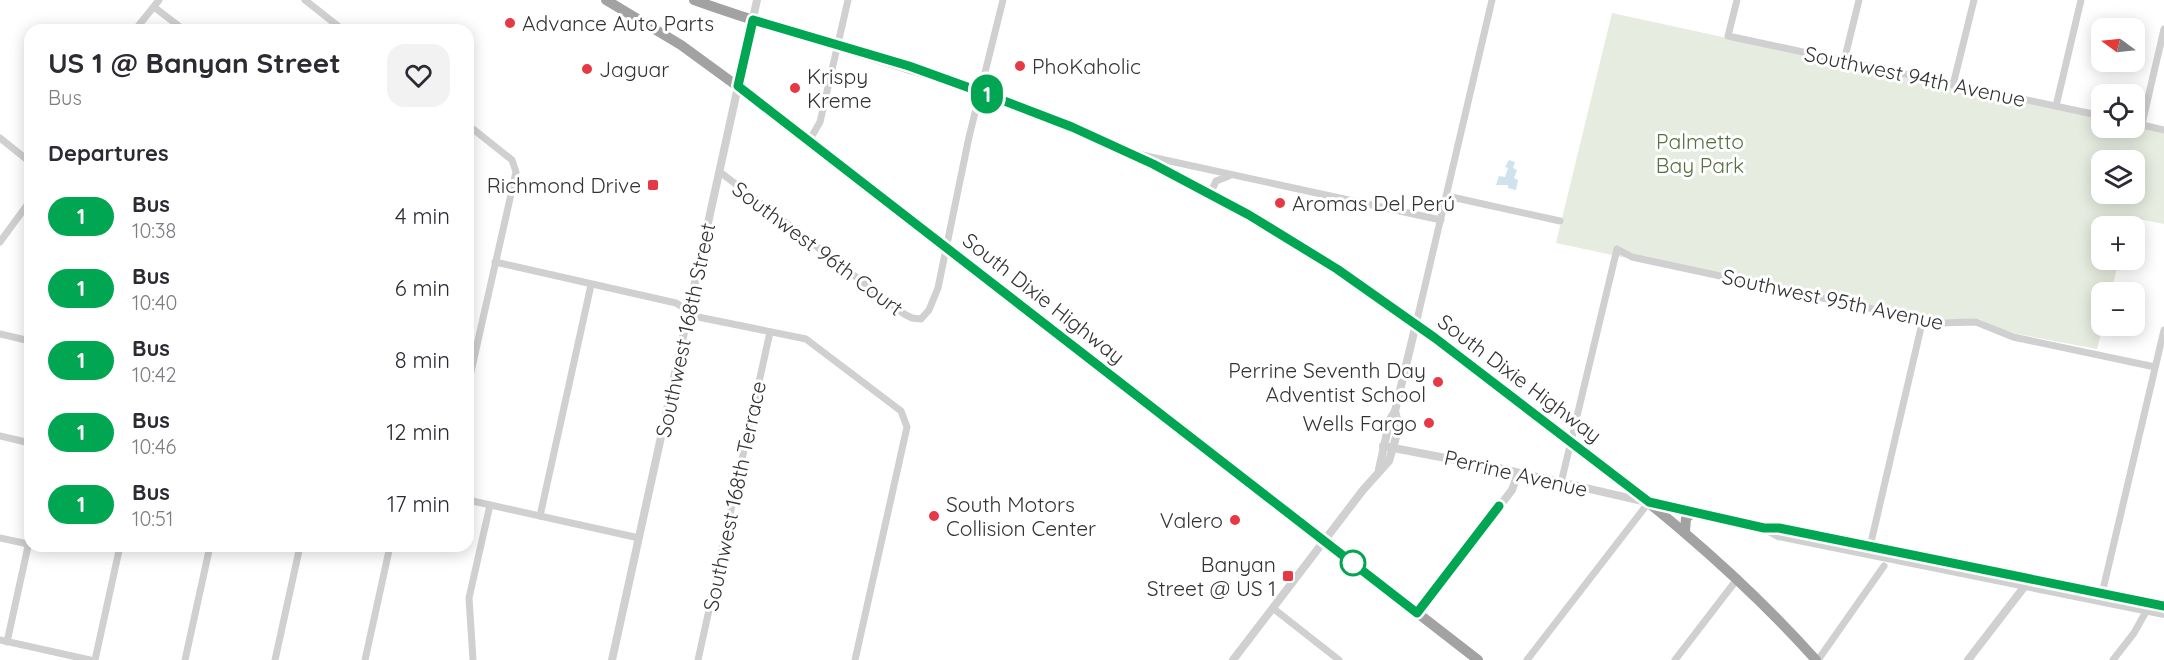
<!DOCTYPE html>
<html lang="en">
<head>
<meta charset="utf-8">
<style>
  :root { --surface:#fff; --page:#f2f2f3; --text:#2b2b33; --muted:#7c7c81 }
  body { margin:0; font-family:Quicksand,sans-serif; background:var(--page); color:var(--text); height:100vh; display:flex; flex-direction:column; font-size:22px; white-space:nowrap }
  * { box-sizing:border-box; margin:0 }
  p { font-size:20px; color:var(--muted) }
  .icon { flex:none; width:33px; height:33px; fill:none; stroke:currentColor; stroke-width:2; stroke-linecap:round; stroke-linejoin:round }
  .map { position:relative; flex:1; overflow:hidden }
  .panel { position:absolute; left:24px; top:24px; width:450px; height:528px; display:flex; flex-direction:column; background:var(--surface); border-radius:18px; box-shadow:0 3px 15px #0003 }
  .panel>* { flex:none }
  .badge { padding:0 12px; border-radius:20px; font-size:21px; line-height:39px }
  .needle { width:39px; rotate:285deg }
  .fabs { position:absolute; left:2091px; top:18px; display:grid; gap:12px }
  .fabs a { display:grid; place-items:center; width:54px; height:54px; border-radius:12px; background:var(--surface); box-shadow:0 3px 15px #0003; font-size:30px }
  .map>.badge { position:absolute; translate:-50% -50%; box-shadow:0 0 0 3px #fff }
  h2 { padding:0 24px; font-size:22px; line-height:54px }
  .round { display:grid; place-items:center; flex:none; width:63px; height:63px; border-radius:18px; background:var(--page) }
  .head { display:flex; align-items:center; justify-content:space-between; height:102px; padding:0 24px }
  h1 { font-size:28px; font-weight:700; line-height:45px }
  ul { padding:0; list-style:none }
  li { display:flex; align-items:center; gap:18px; height:72px; padding:0 24px }
  li div { flex:1 }
  li b { display:block; font-size:22px }
  li em { font-style:normal }
  li .badge { min-width:66px; font-weight:700; text-align:center }
  .map>svg:first-child { display:block }
  .park { fill:#e6ecdf; fill-rule:evenodd }
  .water { fill:#cfe2ee }
  .lines { fill:none; stroke-linecap:round; stroke-linejoin:round }
  .minor { stroke:#d0d0d0; stroke-width:7 }
  .tertiary { stroke:#d0d0d0; stroke-width:8 }
  .trunk { stroke:#a2a2a2; stroke-width:10 }
  .line-casing { stroke:#fff; stroke-width:14 }
  .line { stroke:#00a651; stroke-width:9 }
  .poi-dot { fill:#e63946; stroke:#fff; stroke-width:2 }
  .stop-dot { fill:#fff; stroke:#00a651; stroke-width:3 }
  .labels { text-anchor:middle; dominant-baseline:central; stroke-width:6; stroke-linejoin:round; paint-order:stroke }
  .poi-label { font-size:21px; fill:#333; stroke:#fff; text-anchor:start }
  .street-label { font-size:21px; fill:#333; stroke:#fff }
  .park-label { font-size:21px; fill:#56703f; stroke:#fff }
</style>
</head>
<body>
<div class="map">
<svg width="2164" height="660" viewBox="0 0 2164 660">
  <rect width="100%" height="100%" fill="#fff"/>
  <path class="park" d="M1612,13l489,106 1,9 33,-2 29,7v91l-35,-7 -3,9h-24v34h17l-8,32h-9l1,34 -6,23 -90,-17 -28,-13h-65l-358,-76zM2102,160h32v34h-32z"/>
  <path class="water" d="M1509,160l6,2 -2,6 4,2 -3,8 4,2 -2,10 -8,-2v-3h-12l3,-9 6,1 3,-9 -3,-1z"/>
  <g class="lines">
    <g class="minor">
      <path d="M305,0l38,30"/>
      <path d="M1737,0l-9,36 374,80"/>
      <path d="M154,7l30,23"/>
      <path d="M135,30l24,-30"/>
      <path d="M1844,61l15,-61"/>
      <path d="M1953,85l21,-85"/>
      <path d="M2056,106l25,-106"/>
      <path d="M2134,123l30,7"/>
      <path d="M2142,124l22,-95"/>
      <path d="M468,125l44,35 4,12 -48,213"/>
      <path d="M0,138l30,24"/>
      <path d="M809,141l11,-19 28,-122"/>
      <path d="M1142,155l299,65"/>
      <path d="M720,172l184,142 8,4 9,1 8,-9 9,-22 31,-151 34,-137"/>
      <path d="M1214,196l-2,-6 4,-9 13,-5"/>
      <path d="M1447,196l113,25"/>
      <path d="M0,242l30,-41"/>
      <path d="M495,262l181,41 22,14 108,22 95,72 6,16 -52,233"/>
      <path d="M1416,324l76,-324"/>
      <path d="M0,334l30,7"/>
      <path d="M0,436l30,7"/>
      <path d="M1561,483l56,-234 15,8 306,66 38,-1 37,15 142,30"/>
      <path d="M468,500l171,38"/>
      <path d="M540,516l51,-231"/>
      <path d="M0,538l28,6"/>
      <path d="M1869,551l54,-232"/>
      <path d="M2101,598l63,-268"/>
      <path d="M1274,609l65,51"/>
      <path d="M0,640l90,20"/>
      <path d="M7,642l23,-105"/>
      <path d="M95,660l25,-114"/>
      <path d="M185,660l25,-114"/>
      <path d="M275,660l25,-114"/>
      <path d="M365,660l25,-114"/>
      <path d="M473,660l-4,-62 21,-93"/>
      <path d="M698,660l72,-328"/>
      <path d="M1527,660l122,-158"/>
      <path d="M1675,660l63,-82"/>
      <path d="M1818,660l66,-94"/>
      <path d="M2113,660l21,-27 14,-25"/>
    </g>
    <g class="tertiary">
      <path d="M1395,411l21,-87"/>
      <path d="M1383,446l120,23 261,60 15,-1 385,78"/>
      <path d="M1767,530l11,6 386,78"/>
      <path d="M1417,613l95,-123 6,-17"/>
      <path d="M612,660l145,-660"/>
      <path d="M1233,660l130,-170 26,-29 10,-34 -4,-16 -5,8 -11,50"/>
      <path d="M1968,660l60,-78"/>
    </g>
    <g class="trunk">
      <path d="M606,0l75,45 74,54 723,561"/>
      <path d="M694,0c131,47 267,77 395,134 85,38 167,82 245,133 68,45 133,95 198,145 104,79 196,150 284,248"/>
      <path d="M1685,531l1,-13 8,-6"/>
    </g>
  </g>
  <g class="lines">
    <g class="line-casing">
      <path id="line" d="M1499,506l-82,107 -679,-527 15,-66 156,46 72,26 91,35 81,37 96,51 88,54 98,69 214,164 115,26h15l385,78"/>
    </g>
    <use href="#line" class="line"/>
  </g>
  <g class="poi-dot">
    <circle cx="510" cy="23" r="6"/>
    <circle cx="1020" cy="66" r="6"/>
    <circle cx="587" cy="69" r="6"/>
    <circle cx="795" cy="88" r="6"/>
    <rect x="647" y="179" width="12" height="12" rx="3"/>
    <circle cx="1280" cy="203" r="6"/>
    <circle cx="1438" cy="382" r="6"/>
    <circle cx="1429" cy="423" r="6"/>
    <circle cx="934" cy="516" r="6"/>
    <circle cx="1235" cy="520" r="6"/>
    <rect x="1282" y="570" width="12" height="12" rx="3"/>
  </g>
  <circle class="stop-dot" cx="1353" cy="563" r="12"/>
  <g class="labels">
    <g class="poi-label">
      <text x="522" y="23">Advance Auto Parts</text>
      <text x="1032" y="66">PhoKaholic</text>
      <text x="599" y="69">Jaguar</text>
      <text x="807" y="76">Krispy<tspan x="807" dy="24">Kreme</tspan></text>
      <text x="641" y="185" text-anchor="end">Richmond Drive</text>
      <text x="1292" y="203">Aromas Del Perú</text>
      <text x="1426" y="370" text-anchor="end">Perrine Seventh Day<tspan x="1426" dy="24">Adventist School</tspan></text>
      <text x="1417" y="423" text-anchor="end">Wells Fargo</text>
      <text x="946" y="504">South Motors<tspan x="946" dy="24">Collision Center</tspan></text>
      <text x="1223" y="520" text-anchor="end">Valero</text>
      <text x="1276" y="564" text-anchor="end">Banyan<tspan x="1276" dy="24">Street @ US 1</tspan></text>
    </g>
    <g class="street-label">
      <text transform="translate(1915 76) rotate(12)">Southwest 94th Avenue</text>
      <text transform="translate(818 248) rotate(37)">Southwest 96th Court</text>
      <text transform="translate(1044 298) rotate(38)">South Dixie Highway</text>
      <text transform="translate(1833 299) rotate(12)">Southwest 95th Avenue</text>
      <text transform="translate(685 330) rotate(-78)">Southwest 168th Street</text>
      <text transform="translate(1520 378) rotate(37)">South Dixie Highway</text>
      <text transform="translate(1516 473) rotate(13)">Perrine Avenue</text>
      <text transform="translate(734 496) rotate(-78)">Southwest 168th Terrace</text>
    </g>
    <g class="park-label">
      <text x="1700" y="141">Palmetto<tspan x="1700" dy="24">Bay Park</tspan></text>
    </g>
  </g>
</svg>
<div class="fabs">
<a><svg class="needle" viewBox="-14 -14 28 28"><path d="M0-13l5 13h-10z" fill="#e53935"/><path d="M0 13l5-13h-10z" fill="#7c7c81"/></svg></a>
<a><svg class="icon" aria-label="locate" viewBox="0 0 24 24"><circle cx="12" cy="12" r="6"/><path d="M12 2v4M12 18v4M2 12h4M18 12h4"/></svg></a>
<a><svg class="icon" aria-label="layers" viewBox="0 0 24 24"><path d="M12 4l9 5-9 5-9-5zM3 14l9 5 9-5"/></svg></a>
<a>+</a>
<a>−</a>
</div>
<b class="badge" style="left:987px;top:94px;background:#00a651;color:#fff">1</b>
<section class="panel">
<div class="head"><div><h1>US 1 @ Banyan Street</h1><p>Bus</p></div><a class="round"><svg class="icon" aria-label="heart" viewBox="0 0 24 24"><path d="M12 20l-8-8c-3-5 5-10 8-4 3-6 11-1 8 4z"/></svg></a></div>
<h2>Departures</h2>
<ul>
<li><span class="badge" style="background:#00a651;color:#fff">1</span><div><b>Bus</b><p>10:38</p></div><em>4 min</em></li>
<li><span class="badge" style="background:#00a651;color:#fff">1</span><div><b>Bus</b><p>10:40</p></div><em>6 min</em></li>
<li><span class="badge" style="background:#00a651;color:#fff">1</span><div><b>Bus</b><p>10:42</p></div><em>8 min</em></li>
<li><span class="badge" style="background:#00a651;color:#fff">1</span><div><b>Bus</b><p>10:46</p></div><em>12 min</em></li>
<li><span class="badge" style="background:#00a651;color:#fff">1</span><div><b>Bus</b><p>10:51</p></div><em>17 min</em></li>
</ul>
</section>
</div>
</body>
</html>
